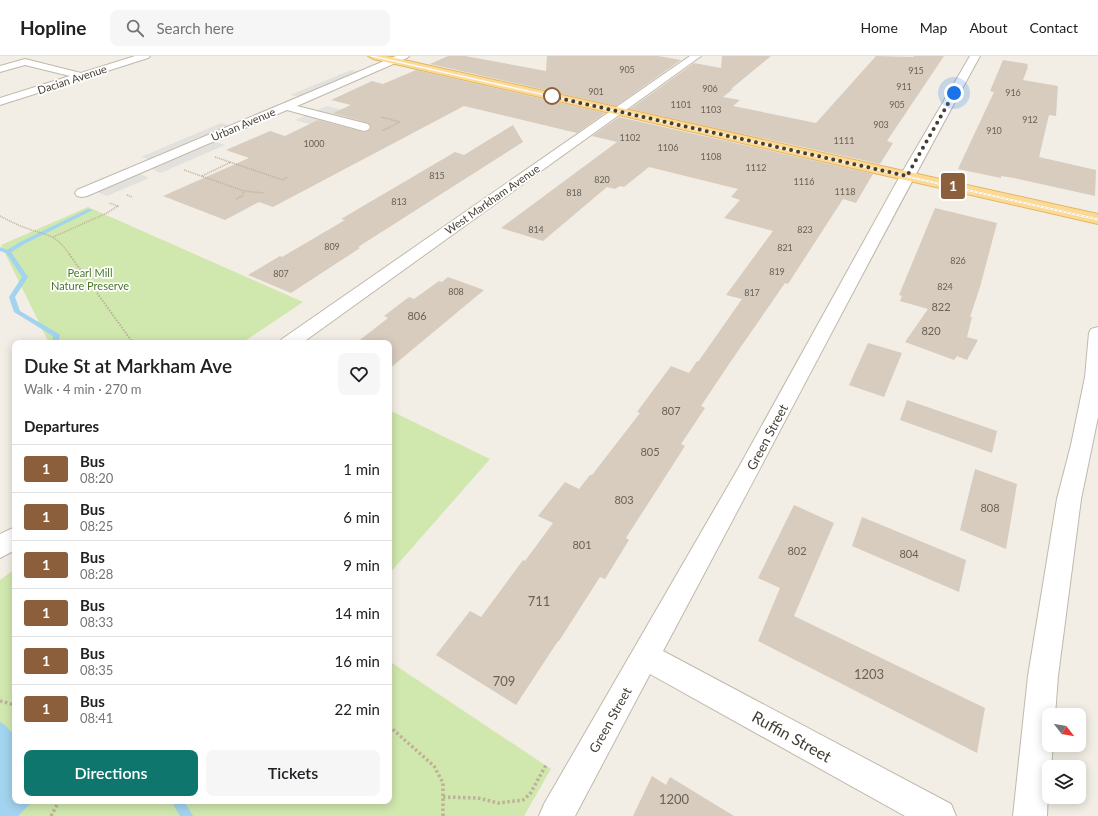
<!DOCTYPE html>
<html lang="en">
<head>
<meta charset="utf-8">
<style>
  :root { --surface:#fff; --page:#f6f6f6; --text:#202124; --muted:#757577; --line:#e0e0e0; --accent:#0f766e }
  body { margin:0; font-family:Lato,sans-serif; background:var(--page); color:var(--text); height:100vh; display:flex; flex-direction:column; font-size:15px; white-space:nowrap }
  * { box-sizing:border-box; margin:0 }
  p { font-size:13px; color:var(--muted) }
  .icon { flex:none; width:22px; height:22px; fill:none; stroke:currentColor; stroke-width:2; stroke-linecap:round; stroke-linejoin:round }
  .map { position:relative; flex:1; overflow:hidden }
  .details { position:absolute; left:12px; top:284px; width:380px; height:464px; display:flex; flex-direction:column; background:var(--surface); border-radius:8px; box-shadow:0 2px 10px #0003 }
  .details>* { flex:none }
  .badge { padding:0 8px; border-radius:3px; font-size:14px; line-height:26px }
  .needle { width:26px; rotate:121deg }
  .buttons { position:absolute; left:1042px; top:652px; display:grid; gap:8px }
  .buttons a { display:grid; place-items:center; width:44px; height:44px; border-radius:8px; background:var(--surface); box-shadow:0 2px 10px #0003; font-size:20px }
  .you { position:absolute; width:20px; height:20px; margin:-10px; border:3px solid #fff; border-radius:50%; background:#1a73e8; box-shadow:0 0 0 6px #1a73e833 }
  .map>.badge { position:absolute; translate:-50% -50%; box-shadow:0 0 0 2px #fff }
  h2 { padding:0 12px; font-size:15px; line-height:36px }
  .round { display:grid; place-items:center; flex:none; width:42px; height:42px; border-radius:8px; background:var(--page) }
  .head { display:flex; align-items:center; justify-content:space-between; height:68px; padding:0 12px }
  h1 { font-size:19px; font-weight:600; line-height:30px }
  .primary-button { display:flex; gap:8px; margin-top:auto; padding:8px 12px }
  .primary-button a { flex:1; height:46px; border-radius:8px; background:var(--accent); color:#fff; font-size:16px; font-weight:600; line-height:46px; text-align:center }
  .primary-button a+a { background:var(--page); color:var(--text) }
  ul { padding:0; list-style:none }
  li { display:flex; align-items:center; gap:12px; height:48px; padding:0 12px; border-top:1px solid var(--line) }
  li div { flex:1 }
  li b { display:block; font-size:15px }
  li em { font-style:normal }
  li .badge { min-width:44px; font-weight:700; text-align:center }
  header { display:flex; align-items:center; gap:24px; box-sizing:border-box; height:56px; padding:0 20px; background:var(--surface); border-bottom:1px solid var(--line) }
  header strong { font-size:19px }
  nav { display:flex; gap:22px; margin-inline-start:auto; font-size:14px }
  .search { width:280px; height:36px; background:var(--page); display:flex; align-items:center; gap:10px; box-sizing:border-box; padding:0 14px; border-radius:8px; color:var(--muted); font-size:15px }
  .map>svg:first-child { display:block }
  .green { fill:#d0e7ae }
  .parking { fill:#e3e1de }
  .water { fill:#a2d3ef }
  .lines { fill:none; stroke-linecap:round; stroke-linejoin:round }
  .stream { fill:#a2d3ef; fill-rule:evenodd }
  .building { fill:#d7ccbe }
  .minor-casing { stroke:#c1b8ab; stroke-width:2 }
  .major-casing { stroke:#e2b664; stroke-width:2 }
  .path-far2 { stroke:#bfb099; stroke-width:1.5; stroke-dasharray:1 1; stroke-linecap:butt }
  .path-far1 { stroke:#bfb099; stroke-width:2; stroke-dasharray:1.5 1.5; stroke-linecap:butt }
  .path { stroke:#bfb099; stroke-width:3.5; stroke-dasharray:2.5 2.5; stroke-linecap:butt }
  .minor { fill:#fff; fill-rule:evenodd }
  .major { fill:#fdda94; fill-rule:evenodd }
  .line { fill:#8b5e3c; stroke:#fff }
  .walk { stroke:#453e35; stroke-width:4; stroke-dasharray:0 7.2 }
  .stop-dot { fill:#fff; stroke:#8b5e3c; stroke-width:2 }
  .labels { text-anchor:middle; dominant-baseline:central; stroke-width:3.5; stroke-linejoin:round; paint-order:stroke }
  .far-number-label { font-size:9px; fill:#6a6257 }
  .far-street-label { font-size:11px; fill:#453e35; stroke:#fff }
  .far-park-label { font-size:11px; fill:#4a7629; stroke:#fff }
  .number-label { font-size:11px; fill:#6a6257 }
  .street-label { font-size:13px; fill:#453e35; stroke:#fff }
  .near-number-label { font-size:13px; fill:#6a6257 }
  .near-street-label { font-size:16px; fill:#453e35; stroke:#fff }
</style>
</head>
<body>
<header>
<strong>Hopline</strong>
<div class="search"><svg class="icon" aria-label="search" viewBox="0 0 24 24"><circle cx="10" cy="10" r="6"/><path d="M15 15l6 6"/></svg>Search here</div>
<nav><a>Home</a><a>Map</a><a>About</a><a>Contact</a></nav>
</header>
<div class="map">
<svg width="1098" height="760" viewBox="0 0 1098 760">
  <rect width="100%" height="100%" fill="#f2eee5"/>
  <g class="green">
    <path d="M88,151l215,95 -61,41h-193l-48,-98z"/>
    <path d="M389,354l101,49 -101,115z"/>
    <path d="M15,513v232h374v-140l162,108 -27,47h-524v-236z"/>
  </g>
  <g class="parking">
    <path d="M351,14l10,2 -60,25 -11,-2z"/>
    <path d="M327,50l54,14 -31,16 -55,-16z"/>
    <path d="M221,67l10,3 -80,34 -10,-3z"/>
    <path d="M216,86l9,3 -64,28 -9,-4z"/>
    <path d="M140,118l9,4 -42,18 -10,-4z"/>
  </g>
  <path class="water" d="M0,666l5,3 10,11v65h18l-15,15h-18z"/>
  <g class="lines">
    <g class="stream">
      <path d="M88,153l5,1 -67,33 -15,9 17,25 -13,20 5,14 39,23 1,1 -2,8h-6l1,-7 -39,-24 -5,-15 13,-20 -16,-24 -6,-2v-4l7,3 15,-9z"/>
      <path d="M171,745h13l9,15h-13z"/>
    </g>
  </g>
  <g class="building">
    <path d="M448,0h17l81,15 1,-15h111l23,4 -65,46 -186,-42z"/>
    <path d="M722,0h49l-40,33h2l-10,8 17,3 -7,6 83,17 60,-67 37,1 1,-1h30l-57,85 6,2 -13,21 -250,-55 64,-46 27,5z"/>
    <path d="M1003,4l25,4 -1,3h1l-5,13 35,6 -2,30 -7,-1 -10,42 57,13 -1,26 -81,-18 -13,-2v2l-43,-9 36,-77 -4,-1z"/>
    <path d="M416,14l189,43 -28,20 -113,-27 -191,101 -14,-5 -34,18 -62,-24 86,-38 -23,-8 44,-19 15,5 33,-16 46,12 4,-1 3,-3 -3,-5 -35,-10 18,-8 -20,-5 41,-19 11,3z"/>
    <path d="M619,61l254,57 -17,29 -13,-4 -55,85 -3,-1 -56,81 -28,42 4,2 -24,36 4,2 -59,92 3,2 -24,39 -5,-2 -41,64h-1l-42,64 -80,-50 34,-44 11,6 42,-57 2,1 28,-38 -15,-7 27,-34 14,7 11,-14h2l48,-62 -3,-1 34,-46 18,7 8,-12 1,1 44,-63 -16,-4 47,-64 -49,-13 16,-18 -9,-3 7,-8 -89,-22 -25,20 -4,-1 -5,3 -8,-2 -64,54 -42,-13 116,-86 -25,-6z"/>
    <path d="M513,69l10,17 -165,105 2,1 -69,45 -43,-18 32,-19 2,1 63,-37 -4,-1 114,-67 9,3z"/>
    <path d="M935,152l62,15 -17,64 -10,30h2l-5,20 11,3 -11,20 -10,-4 -3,4 -49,-18 23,-33 -28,-8 2,-5 -3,-1z"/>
    <path d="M448,221l36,13 -95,79v-26h-33l32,-25 -4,-2 25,-19 5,2 25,-18 3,1z"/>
    <path d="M868,287l34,10 -18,44 -35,-12z"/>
    <path d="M907,344l90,31 -5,22 -92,-33z"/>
    <path d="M975,413l42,15 -11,65 -46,-19z"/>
    <path d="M794,449l40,18 -40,93 191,92 -8,45 -219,-112 22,-53 -22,-10z"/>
    <path d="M862,461l104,43 -7,32 -107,-46z"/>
    <path d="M652,720l14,9 4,-8 64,39h-101z"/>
  </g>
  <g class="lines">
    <g class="minor-casing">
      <g id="minor">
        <path d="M135,0h15l-2,2 -148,47v-7l70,-22 -45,-11 -25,7v-6l25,-7 56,14z"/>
        <path d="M396,0h13l-2,2 -110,48 71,18 2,3 -2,3 -4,1 -77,-21 -200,86 -5,1 -5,-1 -2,-3 2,-3z"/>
        <path d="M690,0h11l-399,287h-23l3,-4z"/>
        <path d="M970,0h10c-108,197 -211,397 -317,595l288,153 5,12h-51l-255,-142 -75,142h-36l5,-12 195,-337 161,-291z"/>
        <path d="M1098,271v90l-17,82 -23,177 -3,39h-6v30h4l-2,22h-2l-2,49h-34l15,-140 29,-177 14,-54 14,-68 4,-44 2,-4z"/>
        <path d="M15,471v23l-15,8v-24z"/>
      </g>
    </g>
    <g class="major-casing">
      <path id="major" d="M368,0h18l712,158v10l-725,-165z"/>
    </g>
    <g class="path-far2">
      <path d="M381,61l19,5 -18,9"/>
      <path d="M215,101l68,23 4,-3"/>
      <path d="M184,114l60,21 20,2"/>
      <path d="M202,120l29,-14"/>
      <path d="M127,139l5,2"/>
      <path d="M236,143l6,-3 2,-5"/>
      <path d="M0,160c8,4 17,9 26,12 24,9 27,4 44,27"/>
      <path d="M53,181l54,-24 11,-7 -9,-3"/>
    </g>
    <path class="path-far1" d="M69,198l64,89"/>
    <g class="path">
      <path d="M0,645l15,4"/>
      <path d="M389,670l45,40 9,17v33"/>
      <path d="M443,741l35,1 20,5 25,-3 7,-6 16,-29"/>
      <path d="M51,760l8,-15"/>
    </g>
    <use href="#minor" class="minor"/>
    <use href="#major" class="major"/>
  </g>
  <path class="line" d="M371,0h2l725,163v1z"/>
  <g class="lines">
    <path class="walk" d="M552,40l-7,-1 362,81 47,-83"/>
  </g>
  <circle class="stop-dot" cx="552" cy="40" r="8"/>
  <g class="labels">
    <g class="far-number-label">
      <text x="627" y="13">905</text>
      <text x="916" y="14">915</text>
      <text x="904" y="30">911</text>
      <text x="710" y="32">906</text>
      <text x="596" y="35">901</text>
      <text x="1013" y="36">916</text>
      <text x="681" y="48">1101</text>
      <text x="897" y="48">905</text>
      <text x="711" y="53">1103</text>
      <text x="1030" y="63">912</text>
      <text x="881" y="68">903</text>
      <text x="994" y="74">910</text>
      <text x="630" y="81">1102</text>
      <text x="844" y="84">1111</text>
      <text x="314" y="87">1000</text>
      <text x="668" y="91">1106</text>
      <text x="711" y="100">1108</text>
      <text x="756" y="111">1112</text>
      <text x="437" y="119">815</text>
      <text x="602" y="123">820</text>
      <text x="804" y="125">1116</text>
      <text x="845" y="135">1118</text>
      <text x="574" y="136">818</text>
      <text x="399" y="145">813</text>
      <text x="536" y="173">814</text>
      <text x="805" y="173">823</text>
      <text x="332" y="190">809</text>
      <text x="785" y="191">821</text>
      <text x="958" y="204">826</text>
      <text x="777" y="215">819</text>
      <text x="281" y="217">807</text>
      <text x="945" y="230">824</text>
      <text x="456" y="235">808</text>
      <text x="752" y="236">817</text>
    </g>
    <g class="far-street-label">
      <text transform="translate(72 23) rotate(-18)">Dacian Avenue</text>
      <text transform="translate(243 68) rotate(-23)">Urban Avenue</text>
      <text transform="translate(492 143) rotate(-35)">West Markham Avenue</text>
    </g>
    <g class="far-park-label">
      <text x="90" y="216">Pearl Mill<tspan x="90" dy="13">Nature Preserve</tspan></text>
    </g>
    <g class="number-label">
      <text x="941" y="250">822</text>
      <text x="417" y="259">806</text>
      <text x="931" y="274">820</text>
      <text x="671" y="354">807</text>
      <text x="650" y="395">805</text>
      <text x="624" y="443">803</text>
      <text x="990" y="451">808</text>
      <text x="582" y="488">801</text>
      <text x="797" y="494">802</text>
      <text x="909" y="497">804</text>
    </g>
    <g class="street-label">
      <text transform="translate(767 381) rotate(-62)">Green Street</text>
      <text transform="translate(610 664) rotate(-61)">Green Street</text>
    </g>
    <g class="near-number-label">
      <text x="539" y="545">711</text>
      <text x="869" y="618">1203</text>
      <text x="504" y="625">709</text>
      <text x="674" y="743">1200</text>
    </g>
    <g class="near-street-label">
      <text transform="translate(792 680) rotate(29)">Ruffin Street</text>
    </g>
  </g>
</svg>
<div class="buttons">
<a><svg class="needle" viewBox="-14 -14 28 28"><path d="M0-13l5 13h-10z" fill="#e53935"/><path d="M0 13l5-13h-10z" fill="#757577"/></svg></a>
<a><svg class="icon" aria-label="layers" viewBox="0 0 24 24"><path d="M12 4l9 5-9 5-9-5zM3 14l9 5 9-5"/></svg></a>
</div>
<div class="you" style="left:954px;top:37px"></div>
<b class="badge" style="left:953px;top:130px;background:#8b5e3c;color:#fff">1</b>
<section class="details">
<div class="head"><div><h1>Duke St at Markham Ave</h1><p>Walk · 4 min · 270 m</p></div><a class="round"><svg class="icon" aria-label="heart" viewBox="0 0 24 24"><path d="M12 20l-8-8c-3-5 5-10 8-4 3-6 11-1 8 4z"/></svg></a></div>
<h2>Departures</h2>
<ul>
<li><span class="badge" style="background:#8b5e3c;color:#fff">1</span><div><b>Bus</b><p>08:20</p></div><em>1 min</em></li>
<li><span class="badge" style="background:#8b5e3c;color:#fff">1</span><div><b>Bus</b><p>08:25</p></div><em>6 min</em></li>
<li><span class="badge" style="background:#8b5e3c;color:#fff">1</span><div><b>Bus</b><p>08:28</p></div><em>9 min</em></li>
<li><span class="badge" style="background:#8b5e3c;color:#fff">1</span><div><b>Bus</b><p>08:33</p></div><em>14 min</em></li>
<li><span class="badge" style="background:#8b5e3c;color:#fff">1</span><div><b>Bus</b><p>08:35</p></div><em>16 min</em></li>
<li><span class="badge" style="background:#8b5e3c;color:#fff">1</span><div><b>Bus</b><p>08:41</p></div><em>22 min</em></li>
</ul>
<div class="primary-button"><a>Directions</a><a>Tickets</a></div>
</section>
</div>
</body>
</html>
